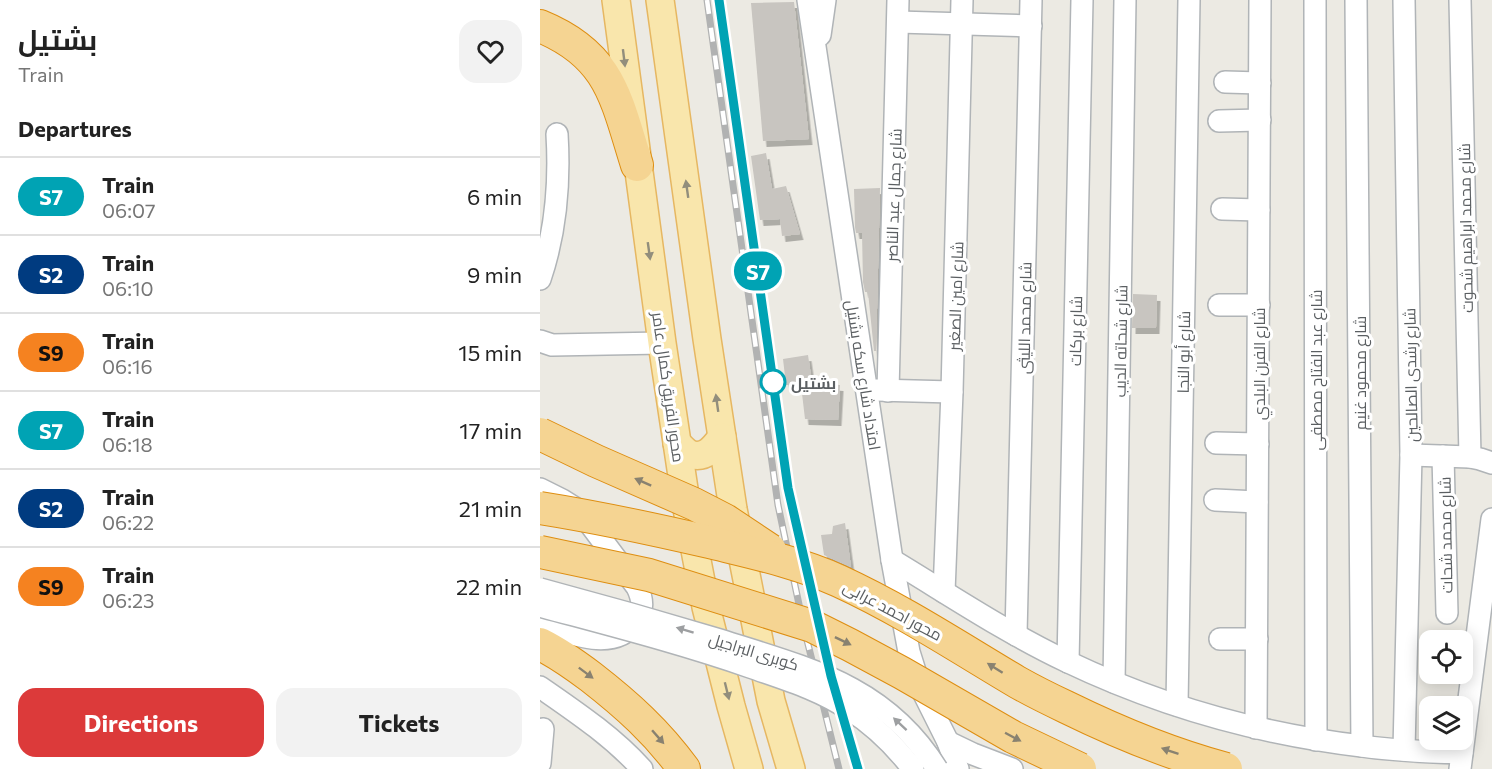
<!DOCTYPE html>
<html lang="en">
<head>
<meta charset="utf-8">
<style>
  :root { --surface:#fff; --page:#f2f2f2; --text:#222; --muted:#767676; --line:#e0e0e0; --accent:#dc3a3a }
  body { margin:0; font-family:Commissioner,Cairo,sans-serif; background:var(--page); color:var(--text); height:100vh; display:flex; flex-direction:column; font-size:22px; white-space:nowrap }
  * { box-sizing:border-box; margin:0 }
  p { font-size:20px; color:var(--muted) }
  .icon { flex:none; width:33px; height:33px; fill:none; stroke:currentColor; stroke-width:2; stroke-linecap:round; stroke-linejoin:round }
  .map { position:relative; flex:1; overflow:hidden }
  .drawer { display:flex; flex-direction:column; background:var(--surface); width:540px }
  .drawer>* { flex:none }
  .badge { padding:0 12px; border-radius:20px; font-size:21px; line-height:39px }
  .fabs { position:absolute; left:879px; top:630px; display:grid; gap:12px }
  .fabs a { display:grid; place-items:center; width:54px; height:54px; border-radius:12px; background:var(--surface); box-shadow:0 3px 15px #0003; font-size:30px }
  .map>.badge { position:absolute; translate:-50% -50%; box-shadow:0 0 0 3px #fff }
  h2 { padding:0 18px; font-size:22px; line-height:54px }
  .round { display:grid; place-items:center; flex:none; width:63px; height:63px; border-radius:18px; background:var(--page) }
  .summary { display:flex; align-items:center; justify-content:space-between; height:102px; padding:0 18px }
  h1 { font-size:28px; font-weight:700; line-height:45px }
  .action { display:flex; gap:12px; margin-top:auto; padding:12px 18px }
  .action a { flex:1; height:69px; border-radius:18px; background:var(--accent); color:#fff; font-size:24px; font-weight:700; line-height:69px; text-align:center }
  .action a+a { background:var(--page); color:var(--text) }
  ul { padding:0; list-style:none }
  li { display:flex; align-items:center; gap:18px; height:78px; padding:0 18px; border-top:2px solid var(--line) }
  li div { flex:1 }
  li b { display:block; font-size:22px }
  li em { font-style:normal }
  li .badge { min-width:66px; font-weight:700; text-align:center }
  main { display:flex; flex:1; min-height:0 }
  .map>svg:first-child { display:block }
  .building { fill:#c8c5c0; filter:url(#shadow) }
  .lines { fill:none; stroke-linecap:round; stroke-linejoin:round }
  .minor-casing { stroke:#b0b4b7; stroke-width:24 }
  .major-casing { stroke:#e6b762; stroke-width:30 }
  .highway-casing { stroke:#de8e11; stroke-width:34 }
  .minor { stroke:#fff; stroke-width:21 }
  .major { stroke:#f9e6ac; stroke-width:27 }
  .highway { stroke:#f5d492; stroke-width:32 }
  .rail-casing { stroke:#b1b2b2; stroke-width:7 }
  .rail { stroke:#fff; stroke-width:4.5; stroke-dasharray:14; stroke-linecap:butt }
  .minor-bridge-casing { stroke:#b0b4b7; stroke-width:24; stroke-linecap:butt }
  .highway-bridge-casing { stroke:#de8e11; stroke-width:34; stroke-linecap:butt }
  .minor-bridge { stroke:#fff; stroke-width:21 }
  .highway-bridge { stroke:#f5d492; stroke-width:32 }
  .oneway { fill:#928e7c }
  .oneway2 { fill:#898270 }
  .oneway3 { fill:#9d9fa1 }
  .line-casing { stroke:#fff; stroke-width:14 }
  .line { stroke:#00a3b4; stroke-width:9 }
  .stop-dot { fill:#fff; stroke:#00a3b4; stroke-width:3 }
  .labels { text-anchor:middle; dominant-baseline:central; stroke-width:6; stroke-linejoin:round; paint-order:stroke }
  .street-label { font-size:16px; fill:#5b5f62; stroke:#fff }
  .stop-label { font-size:16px; font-weight:bold; fill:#5b5f62; stroke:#fff; text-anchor:start }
</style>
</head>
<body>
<main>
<section class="drawer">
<div class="summary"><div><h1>بشتيل</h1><p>Train</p></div><a class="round"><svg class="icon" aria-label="heart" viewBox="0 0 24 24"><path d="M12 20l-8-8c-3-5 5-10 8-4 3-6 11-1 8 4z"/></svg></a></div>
<h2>Departures</h2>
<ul>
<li><span class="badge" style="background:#00a3b4;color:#fff">S7</span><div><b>Train</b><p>06:07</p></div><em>6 min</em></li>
<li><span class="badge" style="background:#003b80;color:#fff">S2</span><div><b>Train</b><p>06:10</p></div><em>9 min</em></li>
<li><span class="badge" style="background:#f58220;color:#111">S9</span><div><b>Train</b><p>06:16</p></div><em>15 min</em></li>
<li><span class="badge" style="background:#00a3b4;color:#fff">S7</span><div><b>Train</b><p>06:18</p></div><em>17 min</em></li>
<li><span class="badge" style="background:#003b80;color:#fff">S2</span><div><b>Train</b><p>06:22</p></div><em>21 min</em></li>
<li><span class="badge" style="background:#f58220;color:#111">S9</span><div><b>Train</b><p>06:23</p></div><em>22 min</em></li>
</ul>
<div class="action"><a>Directions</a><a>Tickets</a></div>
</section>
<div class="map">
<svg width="952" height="769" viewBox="0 0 952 769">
  <defs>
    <filter id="shadow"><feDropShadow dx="3.5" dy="6" stdDeviation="0" flood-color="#0004"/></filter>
  </defs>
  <rect width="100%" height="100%" fill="#eceae3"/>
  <g class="building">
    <path d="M254,2l15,137 -46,2 -12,-138z"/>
    <path d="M226,153l6,36 14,-3 14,48 -18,2 -2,-17 -20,1 -9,-64z"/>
    <path d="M340,188l-4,163h-2l-6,-59h-3l-2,-10 -1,-49h-6l-1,-6 -1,-38z"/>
    <path d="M593,294l24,1 -1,33h-24z"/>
    <path d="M268,355l4,28 28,2 -2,35 -33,-1 -4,-34h-15l-3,-26z"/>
    <path d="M305,523l6,44 -27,-12 -3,-20 11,-1 1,-8z"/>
  </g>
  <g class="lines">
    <g class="minor-casing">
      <g id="minor">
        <path d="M268,0l84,560 17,92 10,32 29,58 10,27"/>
        <path d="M775,0l1,740"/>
        <path d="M816,0l6,746"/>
        <path d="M920,0l10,457"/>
        <path d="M358,22l133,4"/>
        <path d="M280,35l5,-35"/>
        <path d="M685,82l35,1"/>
        <path d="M679,121l41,-1"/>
        <path d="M682,209l37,1"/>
        <path d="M0,279c16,-47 20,-96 17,-145"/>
        <path d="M679,305h40"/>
        <path d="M0,341l12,4 110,-2"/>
        <path d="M336,390l76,2"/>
        <path d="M348,391l10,-391"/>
        <path d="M676,443l42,1"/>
        <path d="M871,455l59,2 10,2 12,4"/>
        <path d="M903,456l4,157"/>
        <path d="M0,489l22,11 19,12 56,75c6,12 7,23 -1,35 -22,31 -67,11 -96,2"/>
        <path d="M675,500l42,2"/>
        <path d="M352,560c58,35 113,72 174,101 92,44 194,73 296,85 33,5 67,6 100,7"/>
        <path d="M404,592l8,-200 10,-392"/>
        <path d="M476,635l15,-635"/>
        <path d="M680,639h37"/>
        <path d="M528,662l14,-662"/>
        <path d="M574,682l11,-682"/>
        <path d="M0,687c36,25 72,49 102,82"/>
        <path d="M637,705l12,-705"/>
        <path d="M716,728l4,-728"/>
        <path d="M408,742l25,12 39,15"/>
        <path d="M864,750l7,-295 -7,-455"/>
        <path d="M0,763l3,-34"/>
        <path d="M920,769l32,-250"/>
      </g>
    </g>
    <g class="major-casing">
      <g id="major">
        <path d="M76,0l46,343 25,166 19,98 25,99 18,63"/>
        <path d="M120,0l47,339 26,170 38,192 20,68"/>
        <path d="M137,443c4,4 11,11 16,12 14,3 22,-9 29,-18"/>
      </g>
    </g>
    <g class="highway-casing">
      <g id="highway">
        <path d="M0,26c71,29 76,73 97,139"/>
        <path d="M0,644c18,9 35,21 51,33 36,28 66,55 93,92"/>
      </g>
    </g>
    <use href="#minor" class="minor"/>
    <use href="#major" class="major"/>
    <use href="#highway" class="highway"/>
    <g class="rail-casing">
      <g id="rail">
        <path d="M167,0l71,505 26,123 35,141"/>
        <path d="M179,0l69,488 43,188 27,93"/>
      </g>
    </g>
    <use href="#rail" class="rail"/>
    <g class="minor-bridge-casing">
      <g id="minor-bridge">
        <path d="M0,589c60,16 120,33 180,51 87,28 165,45 217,129"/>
        <path d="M0,606c70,19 141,37 210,61 34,12 69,22 100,43 25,16 45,36 63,59"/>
      </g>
    </g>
    <g class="highway-bridge-casing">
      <g id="highway-bridge">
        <path d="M0,434l56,27 98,43 31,16 45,30"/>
        <path d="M0,508c57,9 113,21 169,34 45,11 88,20 130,39 63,29 119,66 178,101 16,9 32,17 49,25 51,25 104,47 160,62"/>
        <path d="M0,552l109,23 163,51 38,19 52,28 111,64 67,32"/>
      </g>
    </g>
    <use href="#minor-bridge" class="minor-bridge"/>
    <use href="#highway-bridge" class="highway-bridge"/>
  </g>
  <defs><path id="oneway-solid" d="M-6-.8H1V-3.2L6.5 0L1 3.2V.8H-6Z" transform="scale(1.5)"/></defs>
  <g class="oneway">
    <use href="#oneway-solid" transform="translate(84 58) rotate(83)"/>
    <use href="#oneway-solid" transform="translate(147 189) rotate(-98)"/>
    <use href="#oneway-solid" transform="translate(109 251) rotate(82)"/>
    <use href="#oneway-solid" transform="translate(177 403) rotate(-98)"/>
    <use href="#oneway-solid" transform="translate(187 691) rotate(76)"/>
  </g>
  <g class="oneway2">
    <use href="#oneway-solid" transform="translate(103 482) rotate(-156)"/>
    <use href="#oneway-solid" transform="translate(303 641) rotate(26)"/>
    <use href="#oneway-solid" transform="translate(455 668) rotate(-148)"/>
    <use href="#oneway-solid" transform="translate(46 673) rotate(37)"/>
    <use href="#oneway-solid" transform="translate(118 737) rotate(49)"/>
    <use href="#oneway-solid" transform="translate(473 737) rotate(28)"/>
    <use href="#oneway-solid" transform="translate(630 751) rotate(-161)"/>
  </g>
  <g class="oneway3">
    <use href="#oneway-solid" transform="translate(145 630) rotate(-163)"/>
    <use href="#oneway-solid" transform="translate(360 724) rotate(-137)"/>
  </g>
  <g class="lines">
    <g class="line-casing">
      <path id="line" d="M179,0l69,488 43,188 27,93"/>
    </g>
    <use href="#line" class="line"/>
  </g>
  <circle class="stop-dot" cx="233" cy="382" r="12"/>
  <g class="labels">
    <g class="street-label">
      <text transform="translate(353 195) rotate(-88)">شارع جمال عبد الناصر</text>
      <text transform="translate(925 228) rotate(-91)">شارع محمد ابراهيم شحوت</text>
      <text transform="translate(415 296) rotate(-88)">شارع امين الصغير</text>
      <text transform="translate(484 318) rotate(-89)">شارع محمد الليثى</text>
      <text transform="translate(535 331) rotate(-89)">شارع بركات</text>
      <text transform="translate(580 341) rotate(-89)">شارع شحاته الديب</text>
      <text transform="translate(643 352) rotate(-89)">شارع أبو النجا</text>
      <text transform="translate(718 364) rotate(-90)">شارع الفرن البلدي</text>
      <text transform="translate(775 370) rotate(-90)">شارع عبد الفتاح مصطفى</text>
      <text transform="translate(819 373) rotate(-90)">شارع محمود غنيم</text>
      <text transform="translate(324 375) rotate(81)">امتداد شارع سكه بشتيل</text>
      <text transform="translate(870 375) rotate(-91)">شارع رشدى الصالحين</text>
      <text transform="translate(129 387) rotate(82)">محور الفريق كمال عامر</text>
      <text transform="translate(905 535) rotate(-91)">شارع محمد شحات</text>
      <text transform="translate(353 610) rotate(28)">محور احمد عرابى</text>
      <text transform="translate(214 651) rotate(17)">كوبرى البراجيل</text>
    </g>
    <g class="stop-label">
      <text x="251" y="382">بشتيل</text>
    </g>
  </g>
</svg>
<div class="fabs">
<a><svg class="icon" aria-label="locate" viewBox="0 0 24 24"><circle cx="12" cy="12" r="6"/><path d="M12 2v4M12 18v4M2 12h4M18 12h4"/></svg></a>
<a><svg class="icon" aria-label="layers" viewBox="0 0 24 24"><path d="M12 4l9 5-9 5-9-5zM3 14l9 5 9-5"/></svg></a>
</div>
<b class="badge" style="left:218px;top:271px;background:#00a3b4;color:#fff">S7</b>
</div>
</main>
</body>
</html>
